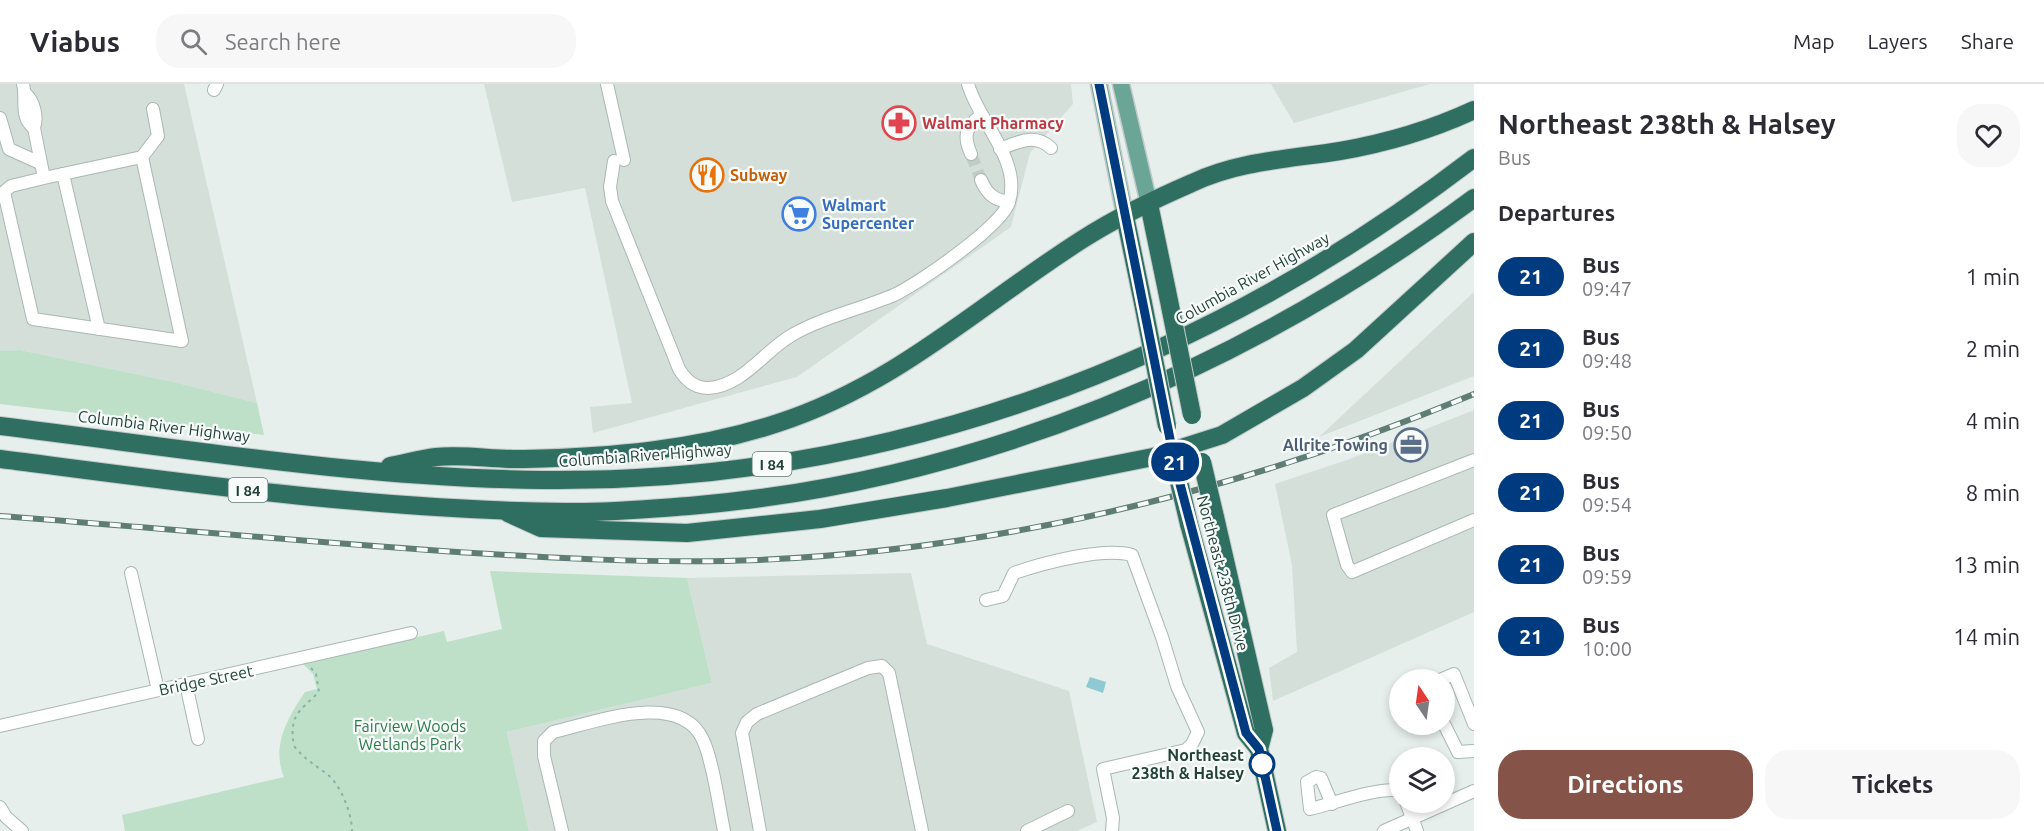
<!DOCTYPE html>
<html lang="en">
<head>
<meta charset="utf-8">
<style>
  :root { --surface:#fff; --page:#f7f7f7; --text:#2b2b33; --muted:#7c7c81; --line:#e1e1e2; --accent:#855347 }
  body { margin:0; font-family:Ubuntu,sans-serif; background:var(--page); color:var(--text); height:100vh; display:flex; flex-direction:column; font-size:22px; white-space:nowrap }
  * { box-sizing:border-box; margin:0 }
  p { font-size:20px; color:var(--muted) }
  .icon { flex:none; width:33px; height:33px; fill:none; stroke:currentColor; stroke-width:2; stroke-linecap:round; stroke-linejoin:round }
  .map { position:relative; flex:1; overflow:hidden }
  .side { display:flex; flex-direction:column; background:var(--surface); width:570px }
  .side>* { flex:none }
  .badge { padding:0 12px; border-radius:20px; font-size:21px; line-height:39px }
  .needle { width:39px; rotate:347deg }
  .fabs { position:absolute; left:1389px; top:585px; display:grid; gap:12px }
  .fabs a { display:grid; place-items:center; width:66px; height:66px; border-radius:50%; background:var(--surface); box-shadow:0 3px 9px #0003; font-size:30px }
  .map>.badge { position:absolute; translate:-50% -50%; box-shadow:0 0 0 3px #fff }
  h2 { padding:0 24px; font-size:22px; line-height:54px }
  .round { display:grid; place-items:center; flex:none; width:63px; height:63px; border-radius:24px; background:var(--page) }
  .summary { display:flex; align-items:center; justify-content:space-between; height:102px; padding:0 24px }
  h1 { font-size:28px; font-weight:700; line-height:45px }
  .cta { display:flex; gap:12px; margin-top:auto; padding:12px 24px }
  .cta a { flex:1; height:69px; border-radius:24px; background:var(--accent); color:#fff; font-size:24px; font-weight:700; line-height:69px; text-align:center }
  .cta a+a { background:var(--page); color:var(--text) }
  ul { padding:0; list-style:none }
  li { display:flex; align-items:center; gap:18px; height:72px; padding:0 24px }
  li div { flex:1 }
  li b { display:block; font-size:22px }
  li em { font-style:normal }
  li .badge { min-width:66px; font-weight:700; text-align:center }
  header { display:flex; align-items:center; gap:36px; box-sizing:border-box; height:84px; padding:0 30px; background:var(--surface); border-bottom:2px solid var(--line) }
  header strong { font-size:28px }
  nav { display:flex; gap:33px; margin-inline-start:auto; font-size:21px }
  .search { width:420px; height:54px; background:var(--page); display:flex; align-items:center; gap:15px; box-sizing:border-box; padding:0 21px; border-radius:24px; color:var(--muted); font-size:22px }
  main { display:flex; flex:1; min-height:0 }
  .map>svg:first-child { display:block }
  .built { fill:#d4dfda }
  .green { fill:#bfe0c8 }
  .water { fill:#8ec9d4 }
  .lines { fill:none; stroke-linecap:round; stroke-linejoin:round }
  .minor-tunnel { stroke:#bfccc8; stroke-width:12; stroke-dasharray:12 6; stroke-linecap:butt }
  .minor-casing { stroke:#a8b8b2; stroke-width:14 }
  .major-casing { stroke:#c2cac8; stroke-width:19 }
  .highway-casing { stroke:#c2cac8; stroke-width:20 }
  .path { stroke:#86b3a5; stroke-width:2; stroke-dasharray:3 4.5; stroke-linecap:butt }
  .minor { stroke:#fff; stroke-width:12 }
  .major { stroke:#6aa596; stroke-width:16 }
  .highway { stroke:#2f6f62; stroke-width:18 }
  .rail-casing { stroke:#5f7d75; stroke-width:6 }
  .rail { stroke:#f7fbf9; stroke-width:4; stroke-dasharray:11; stroke-linecap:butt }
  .highway-bridge-casing { stroke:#c2cac8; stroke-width:20; stroke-linecap:butt }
  .highway-bridge { stroke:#2f6f62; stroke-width:18 }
  .line-casing { stroke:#fff; stroke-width:14 }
  .line { stroke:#003b80; stroke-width:9 }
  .stop-dot { fill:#fff; stroke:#003b80; stroke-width:3 }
  .labels { text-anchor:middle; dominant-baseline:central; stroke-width:4.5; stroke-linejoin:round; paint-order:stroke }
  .shield { fill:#f7fbf9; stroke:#637a73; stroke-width:1.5 }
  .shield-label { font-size:15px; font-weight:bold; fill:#24423a }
  .health-label { font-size:16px; font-weight:bold; fill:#be3a42; stroke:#f7fbf9; text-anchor:start }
  .food-label { font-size:16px; font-weight:bold; fill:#c56008; stroke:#f7fbf9; text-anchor:start }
  .shop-label { font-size:16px; font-weight:bold; fill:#366cbe; stroke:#f7fbf9; text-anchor:start }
  .street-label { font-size:16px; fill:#24423a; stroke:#f7fbf9 }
  .service-label { font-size:16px; font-weight:bold; fill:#4e5e75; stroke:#f7fbf9; text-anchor:end }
  .park-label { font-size:16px; fill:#2d7a4b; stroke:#f7fbf9 }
  .stop-label { font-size:16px; font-weight:bold; fill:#24423a; stroke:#f7fbf9; text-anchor:end }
</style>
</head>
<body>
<header>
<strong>Viabus</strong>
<div class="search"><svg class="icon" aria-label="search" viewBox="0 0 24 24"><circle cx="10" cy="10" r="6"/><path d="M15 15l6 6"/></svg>Search here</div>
<nav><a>Map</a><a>Layers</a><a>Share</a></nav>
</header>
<main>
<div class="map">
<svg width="1474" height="747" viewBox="0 0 1474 747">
  <rect width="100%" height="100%" fill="#e6efeb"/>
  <g class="built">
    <path d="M0,0h184l73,319 -83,-21 -154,-32 -20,1z"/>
    <path d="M484,0h587l2,20 -43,49 -19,74 -214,150 -204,56 -3,-26 42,-4 -47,-215 -73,14z"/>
    <path d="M1271,0h159l-136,39z"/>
    <path d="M1474,208v84l-155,61z"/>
    <path d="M1474,326v202l-201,89 -4,-33 28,-16 -5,-87 -17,-81 75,-25z"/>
    <path d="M911,489l16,71 142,47 28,131 -20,9h-548l-22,-99 205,-49 -25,-105z"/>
  </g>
  <g class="green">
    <path d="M20,266l154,32 83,21 7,32 -264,-31v-53z"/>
    <path d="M490,487l197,7 25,105 -205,49 22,99h-404l-3,-16 162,-38c-13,-31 4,-60 21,-85l12,-3 -4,-15 -11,-11 142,-32 3,11 55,-13z"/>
  </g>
  <path class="water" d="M1090,593l16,5 -3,11 -17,-6z"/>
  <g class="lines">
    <path class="minor-tunnel" d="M971,70l10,26"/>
    <g class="minor-casing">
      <g id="minor">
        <path d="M23,0c4,15 -4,33 11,44"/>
        <path d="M607,0l17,76"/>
        <path d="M214,6l3,-6"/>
        <path d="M25,9c9,8 13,24 9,35l10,50 98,-21 40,184 -149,-22 -29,-127 7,-6 33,-8"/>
        <path d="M0,34l9,31 31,14"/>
        <path d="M1000,65c18,-7 35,-16 51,-1"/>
        <path d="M971,70c-8,-18 -6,-26 10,-39"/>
        <path d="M142,73l16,-21 -5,-27"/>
        <path d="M614,77l-4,26 2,14 67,168c7,11 15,19 29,19 35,-2 56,-37 84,-53 31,-18 69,-26 102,-40 24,-11 108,-69 115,-93 13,-42 -31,-81 -41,-118"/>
        <path d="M63,90l36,155"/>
        <path d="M981,96c6,14 13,20 28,22"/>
        <path d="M1474,376l-141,55 14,50 5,7 122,-52"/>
        <path d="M131,489l27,117"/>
        <path d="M986,516l17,-4 11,-23c29,-10 89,-26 118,-18l30,82 15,49 21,46 -6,12 -6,6 -83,19 10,49 -1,13"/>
        <path d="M1440,596l14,-6 20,50"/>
        <path d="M186,600l12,55"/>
        <path d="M1444,640l14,28 15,-1"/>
        <path d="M0,642l411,-93"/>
        <path d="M1406,718l11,29"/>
        <path d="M1332,720l-11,-26 -5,-1 -9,5 3,27c22,-5 70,-23 90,-18"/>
        <path d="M0,723l6,10 16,14"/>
        <path d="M562,747l-18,-75v-15l9,-9c40,-9 127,-43 150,8 10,21 16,67 21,91"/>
        <path d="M760,747l-18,-98 5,-11 10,-8 111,-46 14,-2 7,7 33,158"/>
        <path d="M1027,747l41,-20"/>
        <path d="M1384,747l90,-40"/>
      </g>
    </g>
    <g class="major-casing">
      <g id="major">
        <path d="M1099,0l26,132"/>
        <path d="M1121,0l28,120"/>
      </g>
    </g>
    <g class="highway-casing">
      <g id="highway">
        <path d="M1149,120l18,87"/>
        <path d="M1125,132l18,87"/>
        <path d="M0,342c180,22 361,52 542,54 344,4 662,-115 932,-322"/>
        <path d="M0,375c187,24 375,51 565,53 41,1 83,-3 124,-6 287,-24 555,-137 785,-308"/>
        <path d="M390,382c16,-3 31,-7 46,-9 29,-3 59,3 88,2 85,-2 173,-9 254,-36 120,-39 201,-118 305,-184 33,-21 72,-40 109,-56 46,-22 98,-24 148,-32 46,-8 91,-21 134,-41"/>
        <path d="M508,429l33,15 146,5 133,-14 127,-21 206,-41 69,-22 81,-47 53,-38 118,-108"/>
        <path d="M1215,433l49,213 -5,19 18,82"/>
        <path d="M1189,440l57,209 13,16"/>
      </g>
    </g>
    <path class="path" d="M311,584l5,6 3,18c-21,20 -30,24 -25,54 10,13 21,19 33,28 14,11 25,40 25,57"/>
    <use href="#minor" class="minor"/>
    <use href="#major" class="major"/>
    <use href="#highway" class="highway"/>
    <g class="rail-casing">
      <path id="rail" d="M0,432c148,11 295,25 443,35 106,7 210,13 316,9 247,-11 487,-71 715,-166"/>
    </g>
    <use href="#rail" class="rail"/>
    <g class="highway-bridge-casing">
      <g id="highway-bridge">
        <path d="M1167,207l25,124"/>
        <path d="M1143,219l24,123"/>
        <path d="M1202,378l13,55"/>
        <path d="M1176,385l13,55"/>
      </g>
    </g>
    <use href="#highway-bridge" class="highway-bridge"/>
  </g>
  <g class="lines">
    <g class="line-casing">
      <path id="line" d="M1099,0l77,385 70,264 13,16 18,82"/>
    </g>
    <use href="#line" class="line"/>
  </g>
  <defs>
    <g id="pharmacy-ring" transform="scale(1.725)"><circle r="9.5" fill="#f7fbf9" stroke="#e0444e" stroke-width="1.5"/><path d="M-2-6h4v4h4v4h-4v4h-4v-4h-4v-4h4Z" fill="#e0444e"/></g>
    <g id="restaurant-ring" transform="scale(1.725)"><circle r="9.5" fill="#f7fbf9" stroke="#e8710a" stroke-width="1.5"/><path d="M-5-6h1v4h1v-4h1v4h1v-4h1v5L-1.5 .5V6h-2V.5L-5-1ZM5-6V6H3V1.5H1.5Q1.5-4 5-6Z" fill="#e8710a"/></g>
    <g id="supermarket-ring" transform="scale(1.725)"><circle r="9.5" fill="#f7fbf9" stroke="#3f7fe0" stroke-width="1.5"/><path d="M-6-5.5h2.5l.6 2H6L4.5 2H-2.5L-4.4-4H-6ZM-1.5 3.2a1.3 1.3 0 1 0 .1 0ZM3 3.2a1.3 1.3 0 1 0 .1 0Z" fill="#3f7fe0"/></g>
    <g id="office-ring" transform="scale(1.725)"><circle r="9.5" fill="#f7fbf9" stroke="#5c6f8a" stroke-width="1.5"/><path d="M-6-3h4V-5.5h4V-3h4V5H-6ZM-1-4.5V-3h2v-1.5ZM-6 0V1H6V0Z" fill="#5c6f8a"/></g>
  </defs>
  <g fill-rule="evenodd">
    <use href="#pharmacy-ring" x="899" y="39"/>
    <use href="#restaurant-ring" x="707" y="91"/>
    <use href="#supermarket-ring" x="799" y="130"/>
    <use href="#office-ring" x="1411" y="361"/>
  </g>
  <circle class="stop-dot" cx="1262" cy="680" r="12"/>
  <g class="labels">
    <g class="shield">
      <rect x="752.5" y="368" width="39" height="24" rx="4.5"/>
      <rect x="228.5" y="394" width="39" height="24" rx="4.5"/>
    </g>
    <g class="shield-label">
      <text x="772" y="380">I 84</text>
      <text x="248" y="406">I 84</text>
    </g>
    <g class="health-label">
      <text x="922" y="39">Walmart Pharmacy</text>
    </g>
    <g class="food-label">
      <text x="730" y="91">Subway</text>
    </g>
    <g class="shop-label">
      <text x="822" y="121">Walmart<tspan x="822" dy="18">Supercenter</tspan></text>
    </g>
    <g class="street-label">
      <text transform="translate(1252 194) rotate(-29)">Columbia River Highway</text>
      <text transform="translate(164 342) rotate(7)">Columbia River Highway</text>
      <text transform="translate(645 371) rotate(-4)">Columbia River Highway</text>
      <text transform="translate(1223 489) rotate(75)">Northeast 238th Drive</text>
      <text transform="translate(206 596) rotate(-12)">Bridge Street</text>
    </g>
    <g class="service-label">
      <text x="1388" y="361">Allrite Towing</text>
    </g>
    <g class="park-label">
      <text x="410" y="642">Fairview Woods<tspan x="410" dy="18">Wetlands Park</tspan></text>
    </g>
    <g class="stop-label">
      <text x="1244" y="671">Northeast<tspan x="1244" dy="18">238th &amp; Halsey</tspan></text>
    </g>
  </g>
</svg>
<div class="fabs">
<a><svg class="needle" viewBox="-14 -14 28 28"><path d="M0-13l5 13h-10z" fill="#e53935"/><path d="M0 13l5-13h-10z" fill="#7c7c81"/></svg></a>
<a><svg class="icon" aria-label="layers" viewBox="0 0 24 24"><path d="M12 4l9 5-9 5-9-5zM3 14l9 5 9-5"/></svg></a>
</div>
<b class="badge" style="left:1175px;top:378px;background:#003b80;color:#fff">21</b>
</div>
<section class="side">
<div class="summary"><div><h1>Northeast 238th &amp; Halsey</h1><p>Bus</p></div><a class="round"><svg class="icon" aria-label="heart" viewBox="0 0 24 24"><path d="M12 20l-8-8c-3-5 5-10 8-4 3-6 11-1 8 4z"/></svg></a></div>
<h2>Departures</h2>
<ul>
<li><span class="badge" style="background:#003b80;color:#fff">21</span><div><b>Bus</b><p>09:47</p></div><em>1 min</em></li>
<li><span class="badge" style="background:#003b80;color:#fff">21</span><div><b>Bus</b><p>09:48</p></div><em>2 min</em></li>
<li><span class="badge" style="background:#003b80;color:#fff">21</span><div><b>Bus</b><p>09:50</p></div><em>4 min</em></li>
<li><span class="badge" style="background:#003b80;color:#fff">21</span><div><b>Bus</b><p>09:54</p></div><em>8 min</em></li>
<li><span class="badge" style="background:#003b80;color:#fff">21</span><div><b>Bus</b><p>09:59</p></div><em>13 min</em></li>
<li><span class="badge" style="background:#003b80;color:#fff">21</span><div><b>Bus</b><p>10:00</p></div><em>14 min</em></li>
</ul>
<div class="cta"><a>Directions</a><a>Tickets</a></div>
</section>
</main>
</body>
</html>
